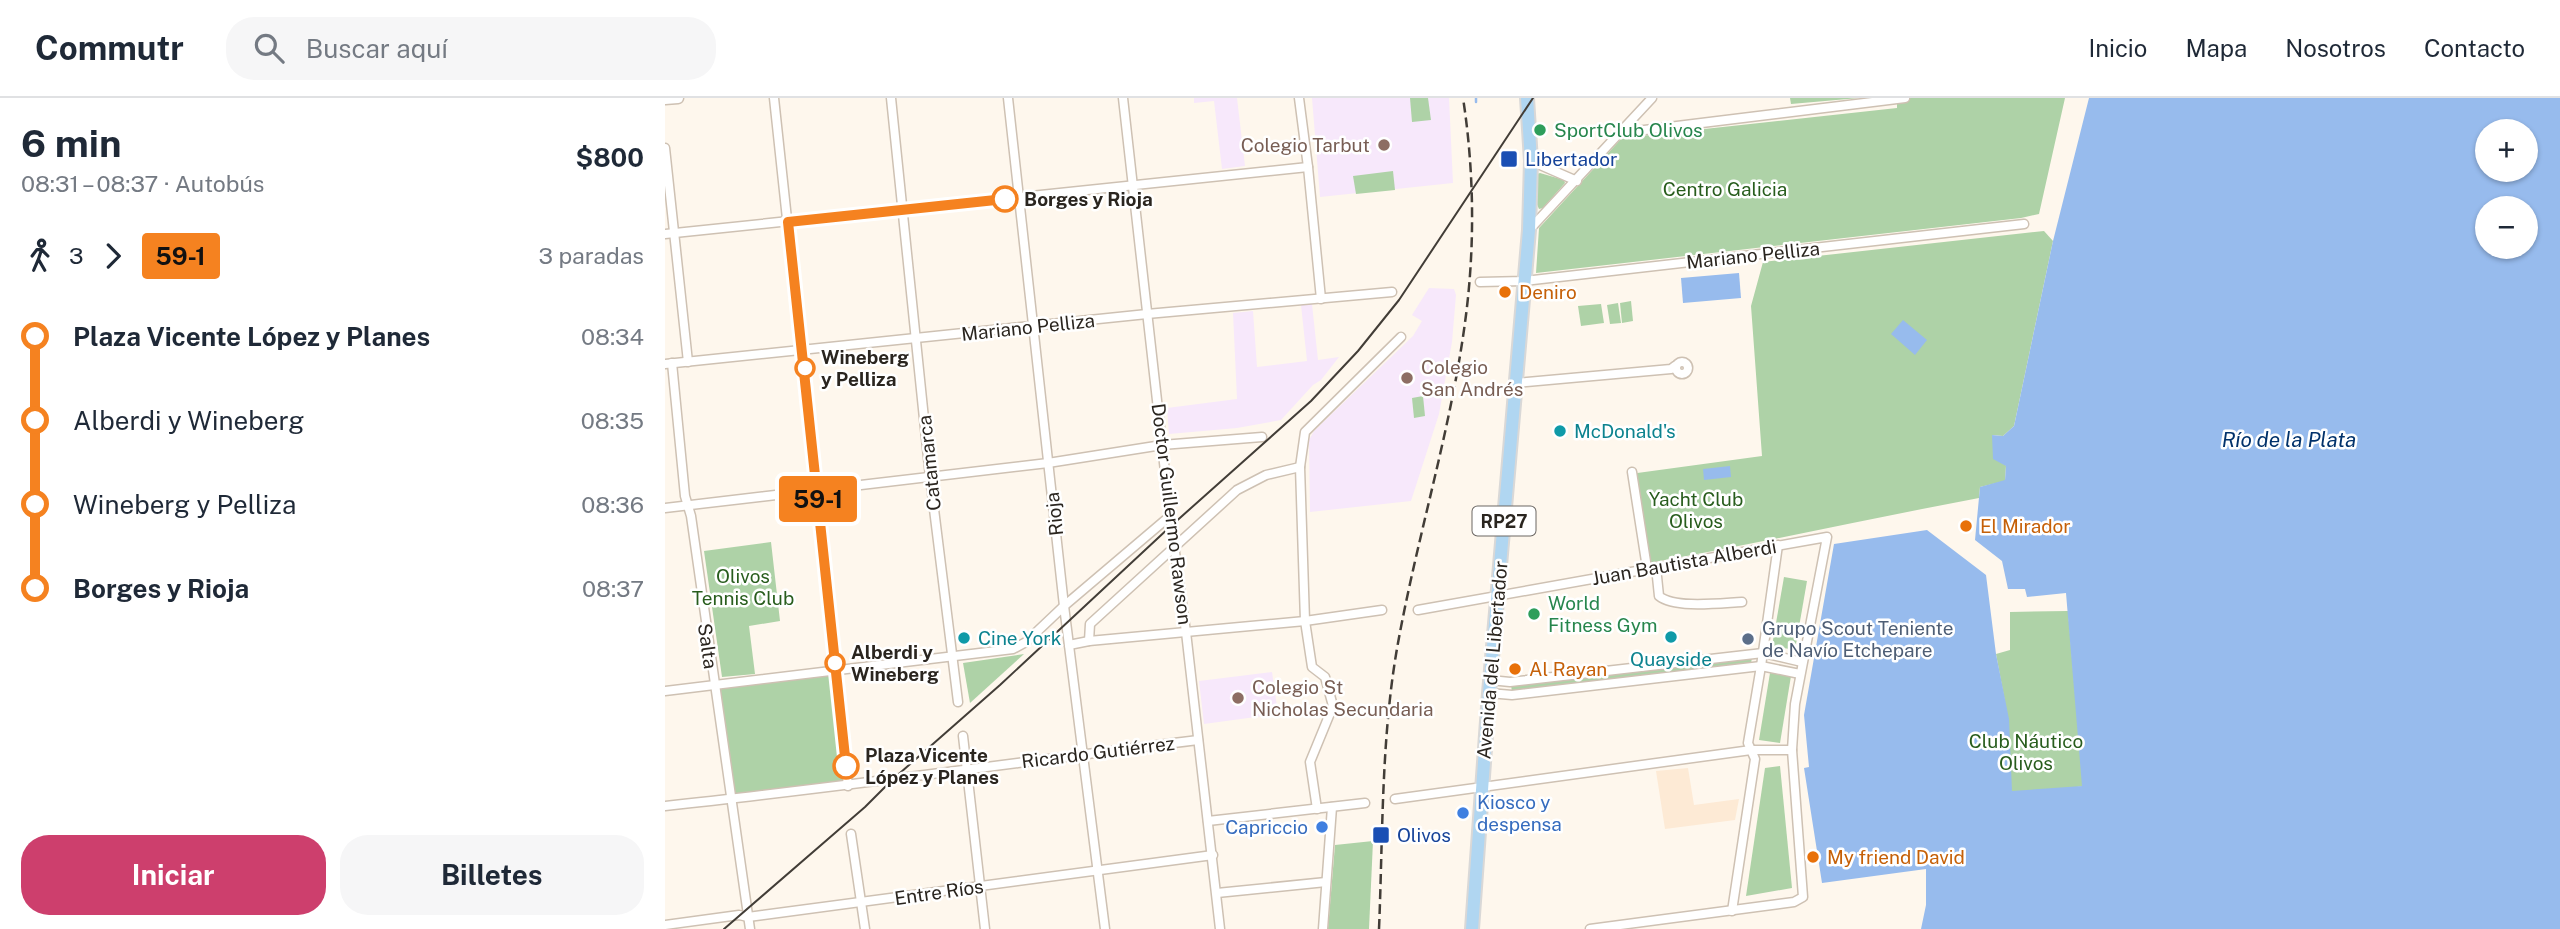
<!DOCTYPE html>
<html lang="es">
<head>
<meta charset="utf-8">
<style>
  :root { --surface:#fff; --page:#f6f6f7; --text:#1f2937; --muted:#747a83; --line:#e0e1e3; --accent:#cd3f6d }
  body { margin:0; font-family:"Public Sans",sans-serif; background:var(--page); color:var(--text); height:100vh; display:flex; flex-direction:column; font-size:26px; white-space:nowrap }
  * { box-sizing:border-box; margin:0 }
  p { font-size:23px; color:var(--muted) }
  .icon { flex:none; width:38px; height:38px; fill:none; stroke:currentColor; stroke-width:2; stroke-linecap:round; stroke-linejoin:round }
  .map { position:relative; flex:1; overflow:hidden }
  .panel { display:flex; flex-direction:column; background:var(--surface); width:665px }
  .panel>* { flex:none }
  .badge { padding:0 14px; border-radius:5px; font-size:24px; line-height:46px }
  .controls { position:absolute; left:1810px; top:21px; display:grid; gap:14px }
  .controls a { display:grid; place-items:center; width:63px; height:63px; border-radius:50%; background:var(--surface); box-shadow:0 2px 5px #0004; font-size:35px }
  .map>.badge { position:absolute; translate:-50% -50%; box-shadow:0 0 0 4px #fff }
  .legs { display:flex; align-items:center; gap:10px; height:77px; padding:0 21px; font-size:23px }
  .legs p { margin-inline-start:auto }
  .summary { display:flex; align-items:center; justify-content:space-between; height:119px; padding:0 21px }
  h1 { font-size:38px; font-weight:700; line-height:52px }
  .button { display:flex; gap:14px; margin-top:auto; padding:14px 21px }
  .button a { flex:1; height:80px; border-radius:28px; background:var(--accent); color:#fff; font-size:28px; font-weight:700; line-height:80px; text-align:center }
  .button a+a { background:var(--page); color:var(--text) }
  ul { padding:0 21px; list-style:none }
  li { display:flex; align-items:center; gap:24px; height:84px; font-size:26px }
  li i { display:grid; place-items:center; width:10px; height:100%; margin:0 9px; background:currentColor }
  li i::after { content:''; width:18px; height:18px; margin:-9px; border:5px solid; border-radius:50%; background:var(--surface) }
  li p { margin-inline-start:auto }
  li:first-child i { background:linear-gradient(#0000 50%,currentColor 0) }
  li:last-child i { background:linear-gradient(currentColor 50%,#0000 0) }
  header { display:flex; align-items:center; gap:42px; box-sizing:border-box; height:98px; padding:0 35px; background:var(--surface); border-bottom:2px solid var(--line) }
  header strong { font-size:33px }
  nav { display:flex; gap:38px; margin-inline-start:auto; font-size:24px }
  .search { width:490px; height:63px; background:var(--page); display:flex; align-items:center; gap:18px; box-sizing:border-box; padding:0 24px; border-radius:28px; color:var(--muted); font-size:26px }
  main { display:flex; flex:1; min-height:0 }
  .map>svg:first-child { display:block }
  .built { fill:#fdead5 }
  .education { fill:#f7e8fb }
  .green { fill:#aed2a7 }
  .water { fill:#97bbed; fill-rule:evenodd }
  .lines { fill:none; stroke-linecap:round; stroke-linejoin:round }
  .stream { stroke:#97bbed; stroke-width:2.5 }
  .minor-casing { stroke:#cec1b3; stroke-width:11 }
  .tertiary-casing { stroke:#cec1b3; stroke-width:13 }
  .primary-casing { stroke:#d9d8d7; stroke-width:16 }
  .minor { stroke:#fff; stroke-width:8 }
  .tertiary { stroke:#fff; stroke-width:10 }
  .primary { stroke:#b0d6f1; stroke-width:12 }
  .tram { stroke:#423d37; stroke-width:2 }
  .rail { stroke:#423d37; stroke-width:2.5; stroke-dasharray:10 5; stroke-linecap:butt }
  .line-1-casing { stroke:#fff; stroke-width:16 }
  .line-1 { stroke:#f58220; stroke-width:10 }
  .leisure-dot { fill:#2e9e5b; stroke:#fff; stroke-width:2.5 }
  .education-dot { fill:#8d6e63; stroke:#fff; stroke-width:2.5 }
  .transit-dot { fill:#1a4fb4; stroke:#fff; stroke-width:2.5 }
  .stop-1-dot { fill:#fff; stroke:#f58220; stroke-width:3.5 }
  .food-dot { fill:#e8710a; stroke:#fff; stroke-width:2.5 }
  .culture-dot { fill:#0f9aa8; stroke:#fff; stroke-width:2.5 }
  .service-dot { fill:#5c6f8a; stroke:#fff; stroke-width:2.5 }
  .shop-dot { fill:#3f7fe0; stroke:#fff; stroke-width:2.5 }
  .labels { text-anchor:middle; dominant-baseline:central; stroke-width:5; stroke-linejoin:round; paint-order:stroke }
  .shield { fill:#fff; stroke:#6a6662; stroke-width:2 }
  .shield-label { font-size:18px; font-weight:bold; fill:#2a251f }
  .leisure-label { font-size:19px; fill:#27864d; stroke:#fff; text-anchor:start }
  .education-label { font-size:19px; fill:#785e54; stroke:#fff; text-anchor:start }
  .transit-label { font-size:19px; fill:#164399; stroke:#fff; text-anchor:start }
  .park-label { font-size:19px; fill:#285d1d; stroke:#fff }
  .stop-label { font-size:19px; font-weight:bold; fill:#2a251f; stroke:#fff; text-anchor:start }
  .street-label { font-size:19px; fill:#2a251f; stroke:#fff }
  .food-label { font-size:19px; fill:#c56008; stroke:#fff; text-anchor:start }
  .culture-label { font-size:19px; fill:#0d838f; stroke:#fff; text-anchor:start }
  .service-label { font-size:19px; fill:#4e5e75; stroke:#fff; text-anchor:start }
  .shop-label { font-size:19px; fill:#366cbe; stroke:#fff; text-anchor:start }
  .water-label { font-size:21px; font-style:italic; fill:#02326b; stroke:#fff }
</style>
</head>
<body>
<header>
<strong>Commutr</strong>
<div class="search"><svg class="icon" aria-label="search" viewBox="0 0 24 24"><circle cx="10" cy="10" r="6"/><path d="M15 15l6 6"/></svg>Buscar aquí</div>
<nav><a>Inicio</a><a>Mapa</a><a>Nosotros</a><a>Contacto</a></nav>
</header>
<main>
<section class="panel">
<div class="summary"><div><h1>6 min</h1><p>08:31 – 08:37 · Autobús</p></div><b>$800</b></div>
<div class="legs"><svg class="icon" aria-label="walk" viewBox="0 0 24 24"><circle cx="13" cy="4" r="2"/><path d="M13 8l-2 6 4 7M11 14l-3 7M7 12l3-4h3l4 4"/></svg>3<svg class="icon" aria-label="forward" viewBox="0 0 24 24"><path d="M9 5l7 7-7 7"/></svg><b class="badge" style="background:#f58220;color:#111">59-1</b><p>3 paradas</p></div>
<ul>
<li><i style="color:#f58220"></i><b>Plaza Vicente López y Planes</b><p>08:34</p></li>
<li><i style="color:#f58220"></i><span>Alberdi y Wineberg</span><p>08:35</p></li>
<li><i style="color:#f58220"></i><span>Wineberg y Pelliza</span><p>08:36</p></li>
<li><i style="color:#f58220"></i><b>Borges y Rioja</b><p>08:37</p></li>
</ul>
<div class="button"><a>Iniciar</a><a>Billetes</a></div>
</section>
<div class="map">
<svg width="1895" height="831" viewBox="0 0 1895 831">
  <rect width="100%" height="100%" fill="#fef7ed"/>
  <path class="built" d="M1023,670l6,37 45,-6 -4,21 -70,9 -9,-58z"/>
  <g class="education">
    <path d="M529,0h43l8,68 -23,3 -8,-68 -20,2z"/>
    <path d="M647,0h137l4,85 -133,14z"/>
    <path d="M764,190l25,1 2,6 -4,47 -13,72 -28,87 -101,11 -1,-72 5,-9 99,-95 9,-15 -10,-6z"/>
    <path d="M647,206l6,56 21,-3 -18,23 -8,5 -32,35 -44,8 -68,6 -2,-26 70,-9 -4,-86 20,-2 4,56 50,-6 -6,-56z"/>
    <path d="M607,574l6,42 -74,10 -5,-43z"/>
  </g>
  <g class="green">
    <path d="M745,0h18l3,22 -19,2z"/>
    <path d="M1125,0h69l-68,6z"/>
    <path d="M1232,0h168l-26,116 -18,4 -485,55 3,-45 83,-90 275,-30z"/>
    <path d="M728,73l2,19 -39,4 -3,-18z"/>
    <path d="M875,75l24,7 1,3 -22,25 -4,1 -3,-7 1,-28z"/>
    <path d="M1379,133l9,10 -39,185 -11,10 -11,-1 14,31 -1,15 -25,6 -1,11c-112,21 -223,46 -336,66l-13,-90 132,-18 -11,-150 12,-44z"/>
    <path d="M966,203l2,20 -11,2 -2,-20z"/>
    <path d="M953,205l3,20 -11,1 -3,-19z"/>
    <path d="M936,206l3,19 -23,3 -3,-20z"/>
    <path d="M758,298l2,20 -11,2 -2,-20z"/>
    <path d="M106,444l9,79 -31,5 6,48 -33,3 -18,-126z"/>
    <path d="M1119,479l23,4 -12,69 -23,-4z"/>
    <path d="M1403,513l15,175 -172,28 94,-112 -9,-48 14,-4v-38z"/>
    <path d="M359,556l-54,49 -7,-40z"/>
    <path d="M1087,559l-1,7 -239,28 -1,-7z"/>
    <path d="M170,571l13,117 -117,13 -17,-113z"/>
    <path d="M1105,575l21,3 -11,67 -21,-3z"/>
    <path d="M1115,668l12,122 -46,8 19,-128z"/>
    <path d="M708,743l-4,88h-41l7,-84z"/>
  </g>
  <g class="water">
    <path d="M1424,0h471v831h-639l5,-24v-36l-104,14 -18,-115 5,-1 -5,-52 30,-171 93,-14 59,45 10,79 13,65 3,72 70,-5 -16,-193 -39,4 -2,-8h-17l-6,-28 -27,-21 5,-53 25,-7 1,-14 -13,-7 -1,-24 11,1 11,-10 39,-185zM1860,33v39h-38v-39zM1860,110v39h-38v-39z"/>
    <path d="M1074,175l2,25 -58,5 -2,-25z"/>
    <path d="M1238,222l24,20 -12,15 -24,-21z"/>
    <path d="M1065,368l1,11 -27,3 -1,-11z"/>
  </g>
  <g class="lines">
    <path class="stream" d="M811,0v4"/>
    <g class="minor-casing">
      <g id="minor">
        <path d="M109,0l74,688"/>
        <path d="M226,0l39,379 28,225"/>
        <path d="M343,0l56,508 41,323"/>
        <path d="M458,0l47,418 16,116 34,297"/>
        <path d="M634,0l9,69 13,132"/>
        <path d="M955,35l285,-35"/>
        <path d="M0,50l23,214"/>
        <path d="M866,63l46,20"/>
        <path d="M864,132l123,-132"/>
        <path d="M0,136l643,-67"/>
        <path d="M815,184l44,-1 500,-57"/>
        <circle cx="1017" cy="270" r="6"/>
        <path d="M7,265l13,133 6,20 59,413"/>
        <path d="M0,266l482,-50 245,-22"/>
        <path d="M851,285l155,-14 4,-3"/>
        <path d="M967,374l15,96"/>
        <path d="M0,410l383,-45 114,-18 100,-8"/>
        <path d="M991,469l3,29c16,13 62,7 83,6"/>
        <path d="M753,512l409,-73 -32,167 -3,46 11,147 -9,5 -204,27"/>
        <path d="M424,543l1,-17 147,-134 29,-15 34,-8"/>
        <path d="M404,547l20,-4 216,-20 77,-11"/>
        <path d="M825,582l20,2 253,-29 39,9"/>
        <path d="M0,593l348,-42 13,-7 38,-36 106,-90"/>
        <path d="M824,595l23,2 249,-29 39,8"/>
        <path d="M298,638l22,193"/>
        <path d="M730,701l356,-49h41"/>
        <path d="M0,708c178,-19 355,-44 533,-66"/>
        <path d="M652,711l-7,-47 23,-56 -8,-29 -13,-10 -7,-46 -5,-154 5,-35 96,-95"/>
        <path d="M543,723l157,-18"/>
        <path d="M186,736l14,95"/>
        <path d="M552,795l109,-11"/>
        <path d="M1067,813l23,-152 -7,-16 13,-77 17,-121"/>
        <path d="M0,827l74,-10 9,2 465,-62"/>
        <path d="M658,831l9,-122"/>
      </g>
    </g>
    <g class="tertiary-casing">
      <path id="tertiary" d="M0,1l13,-1"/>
    </g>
    <g class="primary-casing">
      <path id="primary" d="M807,831l17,-236 40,-463 2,-69 -4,-63"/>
    </g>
    <use href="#minor" class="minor"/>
    <use href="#tertiary" class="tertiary"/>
    <use href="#primary" class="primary"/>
    <path class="tram" d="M59,831l141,-122 27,-27 108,-95 172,-160 139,-124 47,-50 41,-51 134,-202"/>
    <path class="rail" d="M714,831c4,-95 2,-193 19,-286 20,-110 54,-217 68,-328 9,-71 8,-146 -3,-217"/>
  </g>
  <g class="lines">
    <g class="line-1-casing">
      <path id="line-1" d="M181,668l-58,-544 217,-23"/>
    </g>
    <use href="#line-1" class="line-1"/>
  </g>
  <g class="leisure-dot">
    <circle cx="875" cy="32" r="7"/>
    <circle cx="869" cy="516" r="7"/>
  </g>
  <g class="education-dot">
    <circle cx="719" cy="47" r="7"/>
    <circle cx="742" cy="280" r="7"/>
    <circle cx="573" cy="600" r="7"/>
  </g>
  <g class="transit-dot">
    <rect x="835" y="52" width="18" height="18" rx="3.5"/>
    <rect x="707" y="728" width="18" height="18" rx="3.5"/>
  </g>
  <g class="stop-1-dot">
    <circle cx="340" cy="101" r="12"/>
    <circle cx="140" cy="270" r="9"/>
    <circle cx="170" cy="565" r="9"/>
    <circle cx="181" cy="668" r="12"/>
  </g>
  <g class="food-dot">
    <circle cx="840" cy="194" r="7"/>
    <circle cx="1301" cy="428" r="7"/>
    <circle cx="850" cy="571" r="7"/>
    <circle cx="1148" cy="759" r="7"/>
  </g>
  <g class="culture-dot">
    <circle cx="895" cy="333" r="7"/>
    <circle cx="1006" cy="539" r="7"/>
    <circle cx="299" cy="540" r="7"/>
  </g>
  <circle class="service-dot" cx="1083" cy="541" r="7"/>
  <g class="shop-dot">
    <circle cx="798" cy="715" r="7"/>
    <circle cx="657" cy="729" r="7"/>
  </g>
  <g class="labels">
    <rect class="shield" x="807.5" y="408.5" width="63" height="29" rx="5"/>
    <g class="shield-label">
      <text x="839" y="423">RP27</text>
    </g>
    <g class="leisure-label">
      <text x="889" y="32">SportClub Olivos</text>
      <text x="883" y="505">World<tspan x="883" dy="22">Fitness Gym</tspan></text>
    </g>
    <g class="education-label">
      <text x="705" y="47" text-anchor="end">Colegio Tarbut</text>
      <text x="756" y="269">Colegio<tspan x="756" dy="22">San Andrés</tspan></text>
      <text x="587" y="589">Colegio St<tspan x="587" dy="22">Nicholas Secundaria</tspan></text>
    </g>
    <g class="transit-label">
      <text x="860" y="61">Libertador</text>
      <text x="732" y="737">Olivos</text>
    </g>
    <g class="park-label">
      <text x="1060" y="91">Centro Galicia</text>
      <text x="1031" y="401">Yacht Club<tspan x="1031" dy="22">Olivos</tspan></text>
      <text x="78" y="478">Olivos<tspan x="78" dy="22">Tennis Club</tspan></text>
      <text x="1361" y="643">Club Náutico<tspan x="1361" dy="22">Olivos</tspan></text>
    </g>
    <g class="stop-label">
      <text x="359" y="101">Borges y Rioja</text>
      <text x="156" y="259">Wineberg<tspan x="156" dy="22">y Pelliza</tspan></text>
      <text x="186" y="554">Alberdi y<tspan x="186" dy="22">Wineberg</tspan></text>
      <text x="200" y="657">Plaza Vicente<tspan x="200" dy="22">López y Planes</tspan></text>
    </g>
    <g class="street-label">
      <text transform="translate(1088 157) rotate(-6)">Mariano Pelliza</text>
      <text transform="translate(363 229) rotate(-6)">Mariano Pelliza</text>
      <text transform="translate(264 365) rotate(-96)">Catamarca</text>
      <text transform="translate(389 416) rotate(-96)">Rioja</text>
      <text transform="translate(507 416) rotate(83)">Doctor Guillermo Rawson</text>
      <text transform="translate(1019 464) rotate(-10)">Juan Bautista Alberdi</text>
      <text transform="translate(43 548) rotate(82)">Salta</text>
      <text transform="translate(827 562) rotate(-85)">Avenida del Libertador</text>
      <text transform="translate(433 654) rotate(-7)">Ricardo Gutiérrez</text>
      <text transform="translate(274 794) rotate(-8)">Entre Ríos</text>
    </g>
    <g class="food-label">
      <text x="854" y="194">Deniro</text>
      <text x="1315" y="428">El Mirador</text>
      <text x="864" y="571">Al Rayan</text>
      <text x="1162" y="759">My friend David</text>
    </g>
    <g class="culture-label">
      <text x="909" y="333">McDonald's</text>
      <text x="313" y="540">Cine York</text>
      <text x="1006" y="561" text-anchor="middle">Quayside</text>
    </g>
    <g class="service-label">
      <text x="1097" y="530">Grupo Scout Teniente<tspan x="1097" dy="22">de Navío Etchepare</tspan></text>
    </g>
    <g class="shop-label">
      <text x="812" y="704">Kiosco y<tspan x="812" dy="22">despensa</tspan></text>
      <text x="643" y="729" text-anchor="end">Capriccio</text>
    </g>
    <g class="water-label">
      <text x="1624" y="341">Río de la Plata</text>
    </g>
  </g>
</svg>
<div class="controls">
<a>+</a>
<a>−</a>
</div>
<b class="badge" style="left:153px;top:401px;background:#f58220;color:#111">59-1</b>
</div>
</main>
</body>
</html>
